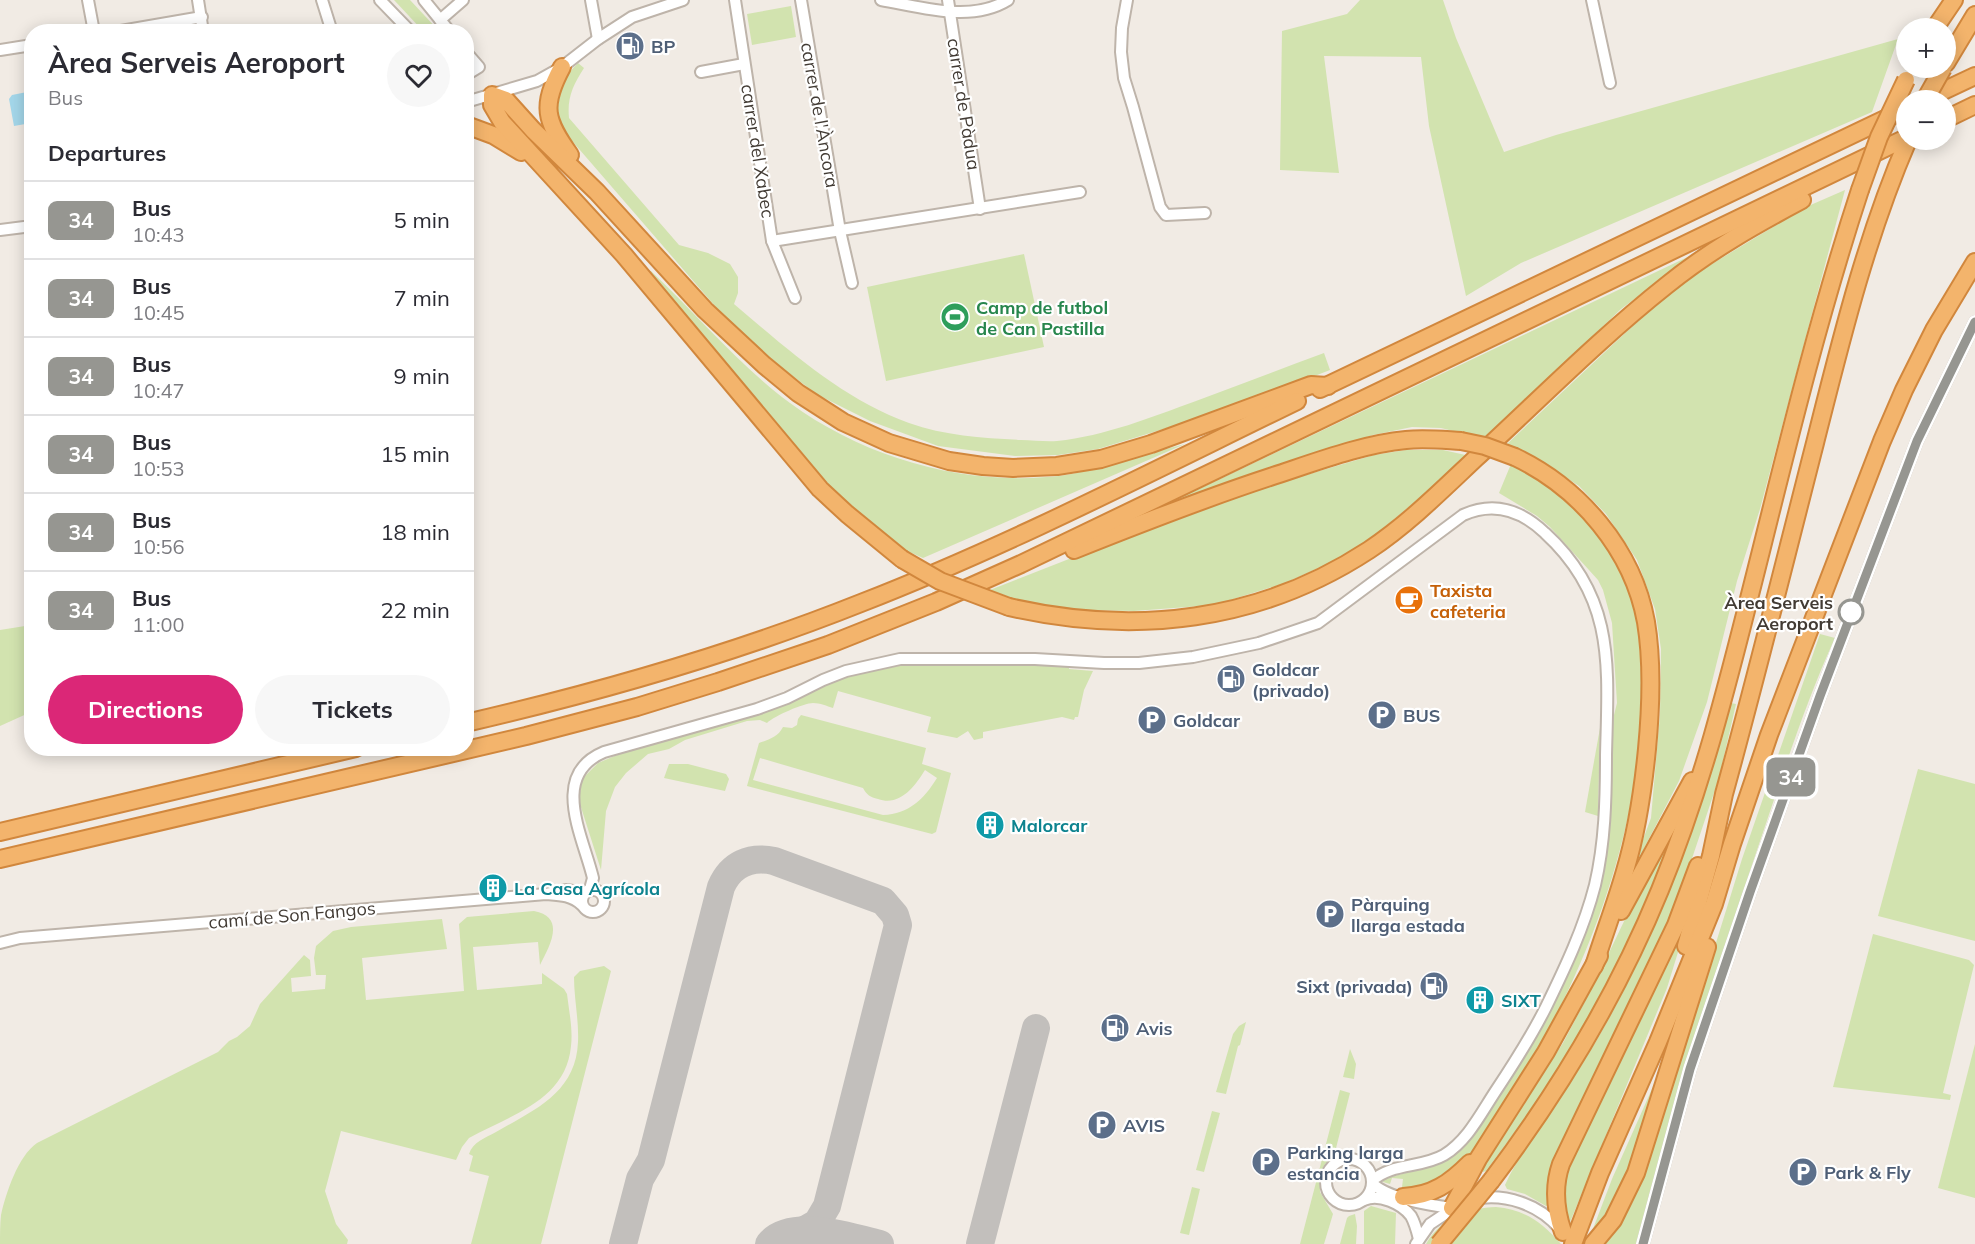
<!DOCTYPE html>
<html lang="en">
<head>
<meta charset="utf-8">
<style>
  :root { --surface:#fff; --page:#f7f7f7; --text:#2b2b33; --muted:#7c7c81; --line:#e1e1e2; --accent:#db2777 }
  body { margin:0; font-family:Mulish,sans-serif; background:var(--page); color:var(--text); height:100vh; display:flex; flex-direction:column; font-size:22px; white-space:nowrap }
  * { box-sizing:border-box; margin:0 }
  p { font-size:20px; color:var(--muted) }
  .icon { flex:none; width:33px; height:33px; fill:none; stroke:currentColor; stroke-width:2; stroke-linecap:round; stroke-linejoin:round }
  .map { position:relative; flex:1; overflow:hidden }
  .details { position:absolute; left:24px; top:24px; width:450px; height:732px; display:flex; flex-direction:column; background:var(--surface); border-radius:24px; box-shadow:0 3px 15px #0003 }
  .details>* { flex:none }
  .badge { padding:0 12px; border-radius:9px; font-size:21px; line-height:39px }
  .tools { position:absolute; left:1896px; top:18px; display:grid; gap:12px }
  .tools a { display:grid; place-items:center; width:60px; height:60px; border-radius:50%; background:var(--surface); box-shadow:0 3px 15px #0003; font-size:30px }
  .map>.badge { position:absolute; translate:-50% -50%; box-shadow:0 0 0 3px #fff }
  h2 { padding:0 24px; font-size:22px; line-height:54px }
  .round { display:grid; place-items:center; flex:none; width:63px; height:63px; border-radius:32px; background:var(--page) }
  .overview { display:flex; align-items:center; justify-content:space-between; height:102px; padding:0 24px }
  h1 { font-size:28px; font-weight:700; line-height:45px }
  .primary-button { display:flex; gap:12px; margin-top:auto; padding:12px 24px }
  .primary-button a { flex:1; height:69px; border-radius:36px; background:var(--accent); color:#fff; font-size:24px; font-weight:700; line-height:69px; text-align:center }
  .primary-button a+a { background:var(--page); color:var(--text) }
  ul { padding:0; list-style:none }
  li { display:flex; align-items:center; gap:18px; height:78px; padding:0 24px; border-top:2px solid var(--line) }
  li div { flex:1 }
  li b { display:block; font-size:22px }
  li em { font-style:normal }
  li .badge { min-width:66px; font-weight:700; text-align:center }
  .map>svg:first-child { display:block }
  .green { fill:#d2e3af; fill-rule:evenodd }
  .water { fill:#a4d7ea }
  .lines { fill:none; stroke-linecap:round; stroke-linejoin:round }
  .taxiway { stroke:#c2bfbc; stroke-width:28 }
  .minor-casing { stroke:#beb4aa; stroke-width:14 }
  .highway-casing { stroke:#d1873d; stroke-width:20 }
  .minor { stroke:#fff; stroke-width:10 }
  .highway { stroke:#f3b46c; stroke-width:16 }
  .highway-bridge-casing { stroke:#d1873d; stroke-width:20; stroke-linecap:butt }
  .highway-bridge { stroke:#f3b46c; stroke-width:16 }
  .line-casing { stroke:#fff; stroke-width:14 }
  .line { stroke:#969691; stroke-width:9 }
  .stop-dot { fill:#fff; stroke:#969691; stroke-width:3 }
  .labels { text-anchor:middle; dominant-baseline:central; stroke-width:4.5; stroke-linejoin:round; paint-order:stroke }
  .service-label { font-size:18px; font-weight:bold; fill:#4e5e75; stroke:#fff; text-anchor:start }
  .street-label { font-size:18px; fill:#423b34; stroke:#fff }
  .leisure-label { font-size:18px; font-weight:bold; fill:#27864d; stroke:#fff; text-anchor:start }
  .food-label { font-size:18px; font-weight:bold; fill:#c56008; stroke:#fff; text-anchor:start }
  .stop-label { font-size:18px; font-weight:bold; fill:#423b34; stroke:#fff; text-anchor:end }
  .culture-label { font-size:18px; font-weight:bold; fill:#0d838f; stroke:#fff; text-anchor:start }
</style>
</head>
<body>
<div class="map">
<svg width="1975" height="1244" viewBox="0 0 1975 1244">
  <rect width="100%" height="100%" fill="#f1ebe4"/>
  <g class="green">
    <path d="M394,0h16l29,31h-16z"/>
    <path d="M1360,0h83l13,38 48,114 52,-17 342,-96 -26,73 -351,151 -55,33 -37,-170 -8,-69 -97,-1 15,117 -59,-3 2,-139 65,-17z"/>
    <path d="M791,6l5,31 -44,8 -5,-31z"/>
    <path d="M578,63l6,5c-11,17 -17,30 -15,50l110,127 29,8 22,11 8,13v16l-4,11c53,45 108,95 175,119 36,13 75,15 112,17 12,0 25,2 36,1 48,-5 95,-24 139,-40 43,-16 85,-32 128,-48l6,17 -101,39 -131,40 -40,6 -43,1 -77,-10 -68,-25 -52,-26 -40,-30 -57,-52 -161,-186c-7,-24 0,-47 18,-64z"/>
    <path d="M1845,190l-85,319 -23,72 -30,121 -28,79 -50,96 22,-59 9,-104 1,-65 -6,-40 -18,-49 -31,-46 -27,-28 -29,-19 -43,-23 147,-138 43,-33 109,-66z"/>
    <path d="M1696,253l-75,56 -136,130 -44,-11 -29,-1 -39,8 -212,72z"/>
    <path d="M1024,254l20,93 -158,34 -19,-94z"/>
    <path d="M651,271c44,42 90,96 139,132 78,57 180,85 276,72 12,-2 24,-6 35,-9 28,-7 56,-15 84,-22l-262,114 -16,-7 -78,-63 -182,-214z"/>
    <path d="M1406,450h37l27,6 -102,85 -32,19 -51,23 -71,22 -80,6 -49,-1 -53,-5 -42,-15 227,-89 157,-46z"/>
    <path d="M1511,464c56,29 100,74 121,134 17,52 11,141 1,194 -21,113 -68,220 -131,317 -17,26 -36,58 -64,75 -10,5 -26,4 -36,3l1,-8 -11,-1 -2,6 -7,-2v-3l38,-10 25,-9 14,-11 22,-27 39,-61 43,-81 25,-57 13,-45 4,-22 6,-59v-74l5,-20 -5,-80 -9,-33 -5,-10 -48,-53 -13,-11 -38,-23z"/>
    <path d="M31,622v90l-31,14v-96l25,-4z"/>
    <path d="M1820,634l15,4c-32,70 -55,145 -80,218 -43,128 -83,257 -117,388h-36l18,-23 13,-21 18,-48 91,-293z"/>
    <path d="M946,663l123,3v3l24,2 -9,19 -6,27h-3l-1,3 -12,-3 -79,15v6l-9,2 -6,-9 -11,7 -30,-6 4,-15 -93,-26 -5,17c-6,-2 -13,-5 -20,-5 -9,0 -39,13 -46,20l-7,-3 -13,1 -62,19 -16,9 -21,5 -22,19 -11,14 -9,24 -5,59 -22,-69 2,-17 3,-7 14,-14 26,-11 148,-42 59,-28 18,-6 49,-10h48z"/>
    <path d="M1731,703l5,1 -17,74 -52,155 -118,273h-3l-21,-12 -18,-5 -2,-4c13,-29 33,-54 51,-80 13,-20 26,-41 39,-62 62,-106 104,-221 136,-340z"/>
    <path d="M801,715l125,33 -4,16 29,9 -15,59 -4,2 -185,-48 12,-43c11,-4 19,-6 24,-16l9,1 5,-3 1,-6zM760,758l103,30c4,7 7,9 15,11 22,8 37,-13 47,-29l12,8c-13,21 -28,36 -54,37l-130,-35z"/>
    <path d="M1600,728l-2,88 -13,-4z"/>
    <path d="M669,764h19l38,10 3,5 -4,12 -61,-13z"/>
    <path d="M1918,769l57,15v157l-97,-25z"/>
    <path d="M1671,836c-30,81 -67,160 -114,234 -21,35 -46,67 -71,101l-3,1 -1,-5 81,-124 31,-59 34,-71z"/>
    <path d="M534,911c33,6 15,36 6,54l-2,-23 -65,5 4,43 65,-6v-11l22,16 3,5c2,17 6,35 4,52 -5,55 -61,69 -102,92l-7,9 -6,13 -115,-29 -16,60 11,33 12,16 -1,4h-347c0,-9 0,-20 1,-29 5,-22 17,-59 36,-72l181,-91 11,-11 8,-4 13,-11 10,-22 44,-49 6,5 1,16 -20,2 1,14 33,-3 1,-14h-10l-2,-17 2,-12 17,-15 18,-4 91,-8 5,30 -85,9 4,42 98,-9 -5,-67 8,-7z"/>
    <path d="M1685,923h2l-20,65 -97,234h-3l-4,-35 6,-25z"/>
    <path d="M1873,934l96,26 5,5 -31,128 8,2 -1,5 -117,-13z"/>
    <path d="M604,966l7,5 -70,273h-70l18,-68 -20,-5 4,-15 -4,-2c4,-12 16,-16 27,-22 38,-22 80,-39 82,-90 1,-22 -4,-43 -4,-65l6,-6z"/>
    <path d="M1246,1022l-6,23 -2,1 -12,48 -10,-2 17,-58 6,-8z"/>
    <path d="M1975,1044v154l-37,-10z"/>
    <path d="M1350,1049l6,15 -2,15 -11,-2z"/>
    <path d="M1659,1073l-9,45 -36,90 -23,26 21,-55z"/>
    <path d="M1340,1090l10,3 -16,63 -9,8 -5,11v17l13,22 -9,30h-24z"/>
    <path d="M1212,1111l8,2 -16,59 -8,-2z"/>
    <path d="M1192,1187l8,2 -11,46 -9,-2z"/>
    <path d="M1371,1206l25,7 -1,31h-31v-33z"/>
    <path d="M1496,1207c28,2 47,16 65,37h-135c14,-26 43,-36 70,-37z"/>
    <path d="M1355,1214l2,12 -1,18h-16l7,-26 2,-2z"/>
  </g>
  <path class="water" d="M27,92l4,31 -17,3 -5,-27 3,-4z"/>
  <g class="lines">
    <g class="taxiway">
      <path d="M623,1244l17,-65 11,-19 70,-273c10,-23 29,-31 53,-26l109,40 12,14 3,10 -71,281 -10,17 -14,8"/>
      <path d="M769,1244c22,-27 83,-7 111,0"/>
      <path d="M980,1244l56,-216"/>
    </g>
    <g class="minor-casing">
      <g id="minor">
        <path d="M88,0l6,32"/>
        <path d="M198,0l5,32"/>
        <path d="M322,0l10,32"/>
        <path d="M380,0l31,32"/>
        <path d="M424,0l26,32"/>
        <path d="M591,0l7,39"/>
        <path d="M735,0l37,241 23,57"/>
        <path d="M801,0l39,231 12,52"/>
        <path d="M881,0c40,7 90,23 127,0"/>
        <path d="M948,0l32,209"/>
        <path d="M1127,0l-5,28 -1,24 3,26 9,29 27,100 6,8 39,-2"/>
        <path d="M1592,0l18,83"/>
        <path d="M440,20l23,-20"/>
        <path d="M115,32l87,-15"/>
        <path d="M0,50l32,-5"/>
        <path d="M466,52l13,15 -13,8"/>
        <path d="M701,72l43,-8"/>
        <path d="M466,102l71,-21 25,-14 36,-28 34,-22 51,-17"/>
        <path d="M0,230l32,-4"/>
        <path d="M772,241l308,-49"/>
        <circle cx="593" cy="901" r="11"/>
        <path d="M546,894l21,-4 16,3 7,-4 3,-11c-10,-42 -44,-103 11,-126l153,-43 30,-11 36,-18 23,-9 54,-12h135l69,4h35l54,-6 66,-14 59,-20 145,-108c31,-14 58,-5 82,18 71,65 63,134 61,222 0,44 -1,87 -11,130 -11,43 -30,83 -49,122 -15,30 -33,58 -51,85 -15,23 -28,49 -51,63 -22,13 -53,8 -72,26"/>
        <path d="M0,943l20,-5 526,-44c14,1 25,1 36,11"/>
        <circle cx="1349" cy="1182" r="23"/>
        <path d="M1372,1183c16,16 58,22 80,25"/>
        <path d="M1474,1199c31,-6 65,5 86,30"/>
        <path d="M1364,1200c15,-7 38,4 47,16 4,7 6,15 8,23"/>
        <path d="M1416,1244l14,-20 27,-18"/>
        <path d="M1643,1244l47,-175 60,-177 70,-196 97,-255 58,-119"/>
      </g>
    </g>
    <g class="highway-casing">
      <g id="highway">
        <path d="M1935,28l19,-28"/>
        <path d="M1946,63l29,-48"/>
        <path d="M562,67c-21,39 -17,53 8,88"/>
        <path d="M1924,100l51,-24"/>
        <path d="M1946,119l29,-14"/>
        <path d="M466,125l27,10 28,17"/>
        <path d="M1320,389l586,-280"/>
        <path d="M1515,457c65,31 118,93 131,165 7,42 5,85 1,127 -4,41 -10,82 -22,122 -9,32 -21,63 -31,95"/>
        <path d="M1074,550c65,-26 129,-51 196,-73 43,-14 92,-33 136,-37 18,-2 37,0 55,1"/>
        <path d="M902,559l-55,-45 -27,-25 -196,-234 -122,-133 -10,-17v-10l14,5 27,30 64,62 108,118 59,55 34,28 45,29 46,21 60,18 34,5 30,2 44,-2 44,-7 50,-15 160,-59 17,1"/>
        <path d="M1009,607c126,29 250,15 360,-57 39,-26 73,-60 107,-92 63,-58 124,-120 191,-173 42,-34 88,-60 135,-85"/>
        <path d="M466,723c134,-31 267,-69 395,-120 149,-58 292,-132 436,-202"/>
        <path d="M0,832l356,-84"/>
        <path d="M0,859l526,-123 111,-29 81,-25 110,-37 108,-43 85,-38 885,-426"/>
        <path d="M1621,911l71,-130"/>
        <path d="M1686,946l25,-90 13,-62c32,-116 61,-234 91,-351 26,-103 51,-206 93,-303"/>
        <path d="M1491,1181c68,-90 126,-186 169,-291 45,-110 72,-224 101,-339 30,-121 60,-242 99,-361"/>
        <path d="M1403,1197c29,-1 47,-14 67,-34"/>
        <path d="M1452,1208l26,-49 68,-107 53,-96"/>
        <path d="M1563,1232c-8,-23 -10,-45 -2,-68l115,-239 22,-59"/>
        <path d="M1573,1244l27,-71 58,-131 56,-138 18,-60 37,-109 113,-294 22,-51 30,-60 41,-68"/>
        <path d="M1593,1244l20,-24 23,-47 71,-226"/>
      </g>
    </g>
    <use href="#minor" class="minor"/>
    <use href="#highway" class="highway"/>
    <g class="highway-bridge-casing">
      <g id="highway-bridge">
        <path d="M1925,100l18,-32"/>
        <path d="M1860,190l19,-53 27,-57"/>
        <path d="M1461,441l24,5 30,11"/>
        <path d="M902,559l38,22 69,26"/>
        <path d="M1439,1244l52,-63"/>
      </g>
    </g>
    <use href="#highway-bridge" class="highway-bridge"/>
  </g>
  <g class="lines">
    <g class="line-casing">
      <path id="line" d="M1643,1244l47,-175 60,-177 70,-196 97,-255 58,-119"/>
    </g>
    <use href="#line" class="line"/>
  </g>
  <defs>
    <g id="fuel-disc" transform="scale(1.5)"><circle r="9.5" fill="#5c6f8a" stroke="#fff"/><path d="M-5.5-6h7V0h2V4h1.3V-2.5L3-4.5l.8-.8L6-3V5H2.5V1h-1V6h-7ZM-4.2-4.7v3.2H.2V-4.7Z" fill="#fff"/></g>
    <g id="stadium-disc" transform="scale(1.5)"><circle r="9.5" fill="#2e9e5b" stroke="#fff"/><path d="M0-5a6.5 5 0 1 0 0 10a6.5 5 0 1 0 0-10ZM-3.5-1.8h7v3.6h-7Z" fill="#fff"/></g>
    <g id="cafe-disc" transform="scale(1.5)"><circle r="9.5" fill="#e8710a" stroke="#fff"/><path d="M-5.5-4.5H6V0H3Q3 3.5 0 3.5H-2.5Q-5.5 3.5-5.5 0ZM3-3.2v2h1.7v-2ZM-6 4.5H4V6H-6Z" fill="#fff"/></g>
    <g id="parking-disc" transform="scale(1.5)"><circle r="9.5" fill="#5c6f8a" stroke="#fff"/><path d="M-3.5-5.5H1a3.5 3.5 0 0 1 0 7H-1V5.5H-3.5ZM-1-3.4V-.6H.8a1.4 1.4 0 0 0 0-2.8Z" fill="#fff"/></g>
    <g id="building-disc" transform="scale(1.5)"><circle r="9.5" fill="#0f9aa8" stroke="#fff"/><path d="M-4-6H4V6H1V3H-1V6H-4ZM-2.5-4.3h1.7v1.8h-1.7ZM.8-4.3h1.7v1.8H.8ZM-2.5-1h1.7V.8h-1.7ZM.8-1h1.7V.8H.8Z" fill="#fff"/></g>
  </defs>
  <g fill-rule="evenodd">
    <use href="#fuel-disc" x="630" y="46"/>
    <use href="#stadium-disc" x="955" y="317"/>
    <use href="#cafe-disc" x="1409" y="600"/>
    <use href="#fuel-disc" x="1231" y="679"/>
    <use href="#parking-disc" x="1382" y="715"/>
    <use href="#parking-disc" x="1152" y="720"/>
    <use href="#building-disc" x="990" y="825"/>
    <use href="#building-disc" x="493" y="888"/>
    <use href="#parking-disc" x="1330" y="914"/>
    <use href="#fuel-disc" x="1434" y="986"/>
    <use href="#building-disc" x="1480" y="1000"/>
    <use href="#fuel-disc" x="1115" y="1028"/>
    <use href="#parking-disc" x="1102" y="1125"/>
    <use href="#parking-disc" x="1266" y="1162"/>
    <use href="#parking-disc" x="1803" y="1172"/>
  </g>
  <circle class="stop-dot" cx="1851" cy="612" r="12"/>
  <g class="labels">
    <g class="service-label">
      <text x="651" y="46">BP</text>
      <text x="1252" y="669">Goldcar<tspan x="1252" dy="21">(privado)</tspan></text>
      <text x="1403" y="715">BUS</text>
      <text x="1173" y="720">Goldcar</text>
      <text x="1351" y="904">Pàrquing<tspan x="1351" dy="21">llarga estada</tspan></text>
      <text x="1413" y="986" text-anchor="end">Sixt (privada)</text>
      <text x="1136" y="1028">Avis</text>
      <text x="1123" y="1125">AVIS</text>
      <text x="1287" y="1152">Parking larga<tspan x="1287" dy="21">estancia</tspan></text>
      <text x="1824" y="1172">Park &amp; Fly</text>
    </g>
    <g class="street-label">
      <text transform="translate(964 104) rotate(81)">carrer de Pàdua</text>
      <text transform="translate(820 115) rotate(80)">carrer de l'Àncora</text>
      <text transform="translate(758 151) rotate(81)">carrer del Xabec</text>
      <text transform="translate(292 915) rotate(-5)">camí de Son Fangos</text>
    </g>
    <g class="leisure-label">
      <text x="976" y="307">Camp de futbol<tspan x="976" dy="21">de Can Pastilla</tspan></text>
    </g>
    <g class="food-label">
      <text x="1430" y="590">Taxista<tspan x="1430" dy="21">cafeteria</tspan></text>
    </g>
    <g class="stop-label">
      <text x="1833" y="602">Àrea Serveis<tspan x="1833" dy="21">Aeroport</tspan></text>
    </g>
    <g class="culture-label">
      <text x="1011" y="825">Malorcar</text>
      <text x="514" y="888">La Casa Agrícola</text>
      <text x="1501" y="1000">SIXT</text>
    </g>
  </g>
</svg>
<div class="tools">
<a>+</a>
<a>−</a>
</div>
<b class="badge" style="left:1791px;top:777px;background:#969691;color:#fff">34</b>
<section class="details">
<div class="overview"><div><h1>Àrea Serveis Aeroport</h1><p>Bus</p></div><a class="round"><svg class="icon" aria-label="heart" viewBox="0 0 24 24"><path d="M12 20l-8-8c-3-5 5-10 8-4 3-6 11-1 8 4z"/></svg></a></div>
<h2>Departures</h2>
<ul>
<li><span class="badge" style="background:#969691;color:#fff">34</span><div><b>Bus</b><p>10:43</p></div><em>5 min</em></li>
<li><span class="badge" style="background:#969691;color:#fff">34</span><div><b>Bus</b><p>10:45</p></div><em>7 min</em></li>
<li><span class="badge" style="background:#969691;color:#fff">34</span><div><b>Bus</b><p>10:47</p></div><em>9 min</em></li>
<li><span class="badge" style="background:#969691;color:#fff">34</span><div><b>Bus</b><p>10:53</p></div><em>15 min</em></li>
<li><span class="badge" style="background:#969691;color:#fff">34</span><div><b>Bus</b><p>10:56</p></div><em>18 min</em></li>
<li><span class="badge" style="background:#969691;color:#fff">34</span><div><b>Bus</b><p>11:00</p></div><em>22 min</em></li>
</ul>
<div class="primary-button"><a>Directions</a><a>Tickets</a></div>
</section>
</div>
</body>
</html>
